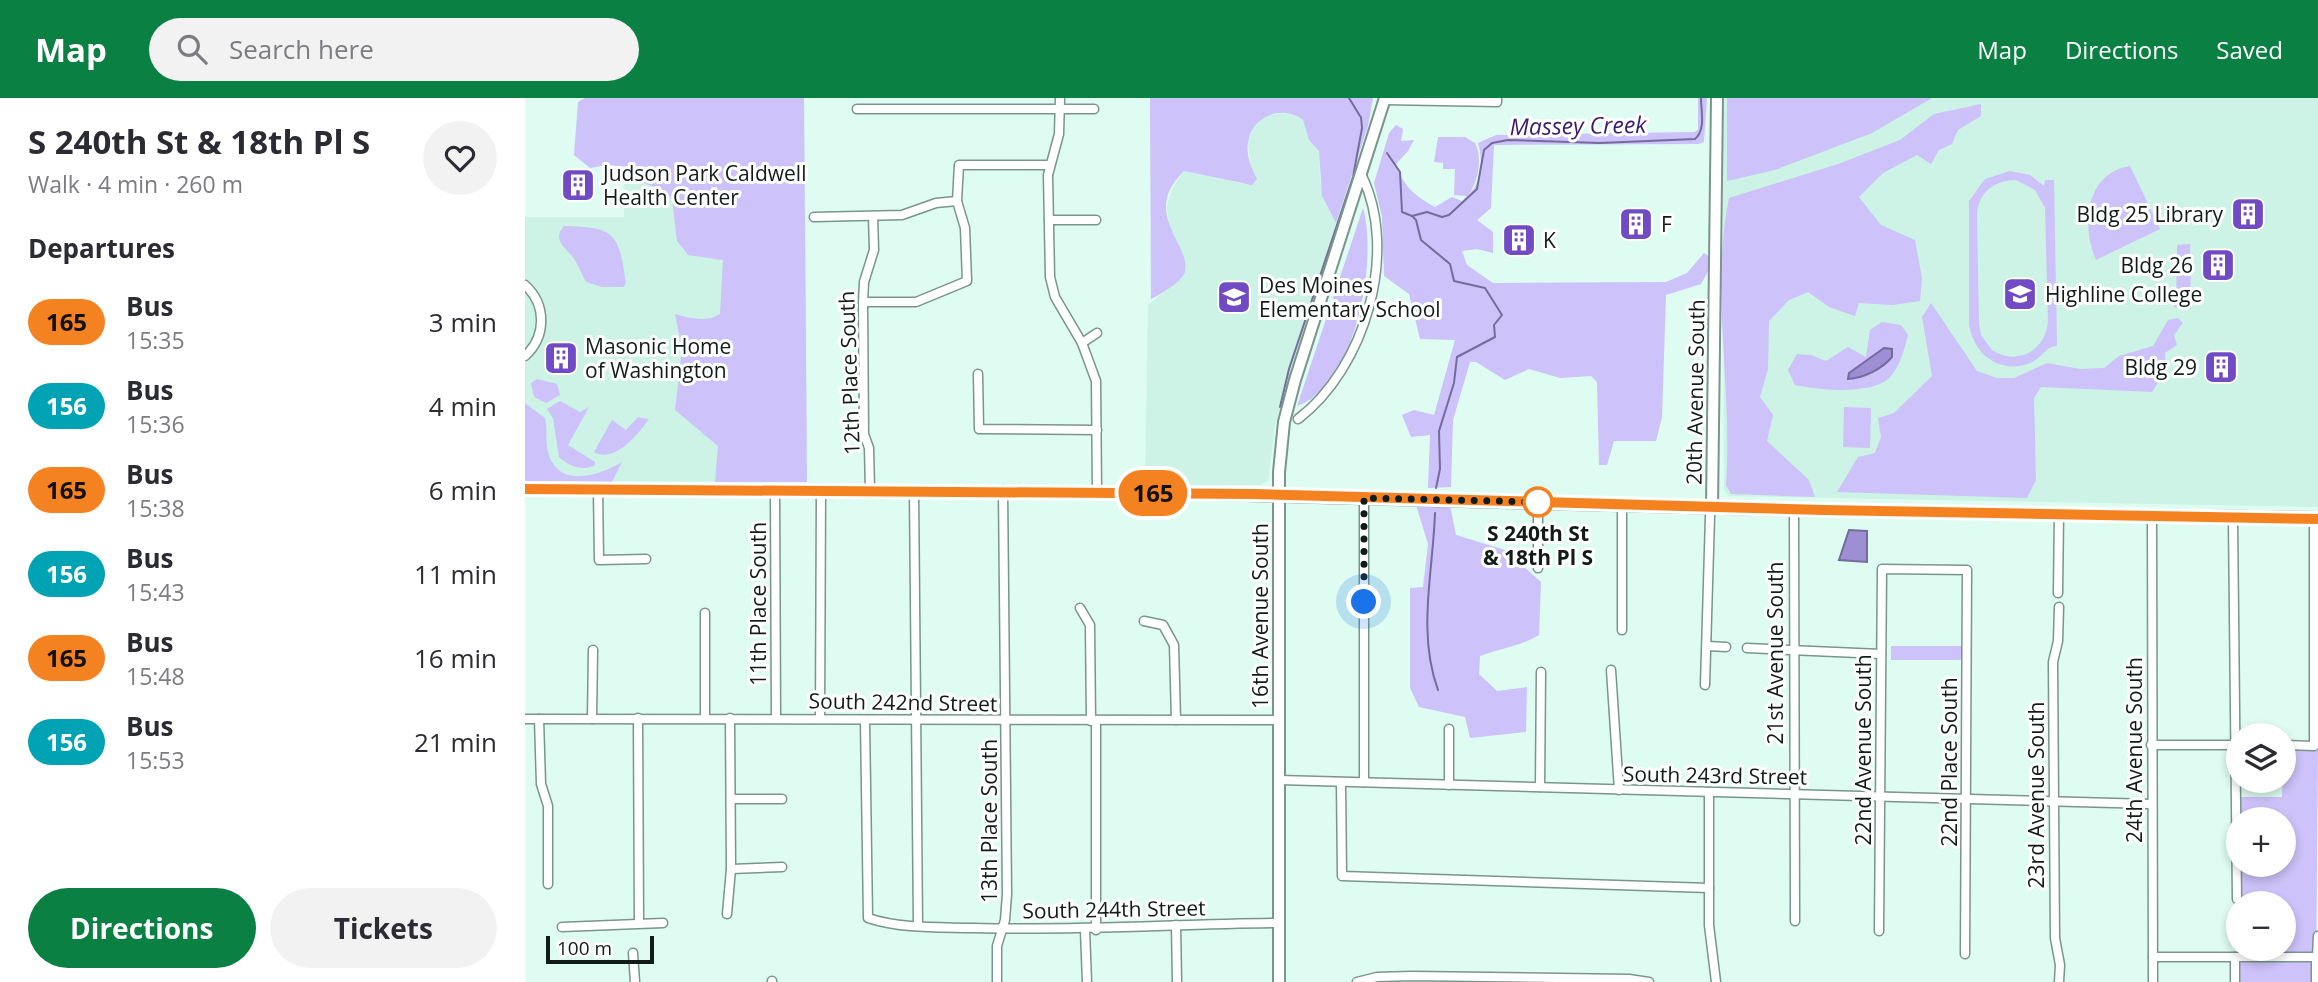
<!DOCTYPE html>
<html lang="en">
<head>
<meta charset="utf-8">
<style>
  :root { --surface:#fff; --page:#f2f2f3; --text:#2b2b33; --muted:#7c7c81; --accent:#0b8043 }
  body { margin:0; font-family:"Open Sans",sans-serif; background:var(--page); color:var(--text); height:100vh; display:flex; flex-direction:column; font-size:26px; white-space:nowrap }
  * { box-sizing:border-box; margin:0 }
  p { font-size:23px; color:var(--muted) }
  .icon { flex:none; width:38px; height:38px; fill:none; stroke:currentColor; stroke-width:2; stroke-linecap:round; stroke-linejoin:round }
  .map { position:relative; flex:1; overflow:hidden }
  .side { display:flex; flex-direction:column; background:var(--surface); width:525px }
  .side>* { flex:none }
  .badge { padding:0 14px; border-radius:23px; font-size:24px; line-height:46px }
  .tools { position:absolute; left:1701px; top:625px; display:grid; gap:14px }
  .tools a { display:grid; place-items:center; width:70px; height:70px; border-radius:50%; background:var(--surface); box-shadow:0 4px 10px #0003; font-size:35px }
  .scale { position:absolute; left:21px; bottom:18px; width:108px; box-sizing:border-box; padding-left:7px; border:4px solid #111c18; border-top:0; font-size:19px; line-height:24px; white-space:nowrap; color:#111c18; -webkit-text-stroke:5px #fff; paint-order:stroke }
  .you { position:absolute; width:35px; height:35px; margin:-18px; border:5px solid #fff; border-radius:50%; background:#1a73e8; box-shadow:0 0 0 10px #1a73e833 }
  .map>.badge { position:absolute; translate:-50% -50%; box-shadow:0 0 0 4px #fff }
  h2 { padding:0 28px; font-size:26px; line-height:63px }
  .round { display:grid; place-items:center; flex:none; width:74px; height:74px; border-radius:37px; background:var(--page) }
  .headline { display:flex; align-items:center; justify-content:space-between; height:119px; padding:0 28px }
  h1 { font-size:33px; font-weight:700; line-height:52px }
  .action { display:flex; gap:14px; margin-top:auto; padding:14px 28px }
  .action a { flex:1; height:80px; border-radius:42px; background:var(--accent); color:#fff; font-size:28px; font-weight:700; line-height:80px; text-align:center }
  .action a+a { background:var(--page); color:var(--text) }
  ul { padding:0; list-style:none }
  li { display:flex; align-items:center; gap:21px; height:84px; padding:0 28px }
  li div { flex:1 }
  li b { display:block; font-size:26px }
  li em { font-style:normal }
  li .badge { min-width:77px; font-weight:700; text-align:center }
  header { display:flex; align-items:center; gap:42px; box-sizing:border-box; height:98px; padding:0 35px; background:var(--accent); color:#fff }
  header strong { font-size:33px }
  nav { display:flex; gap:38px; margin-inline-start:auto; font-size:24px }
  .search { width:490px; height:63px; background:var(--page); display:flex; align-items:center; gap:18px; box-sizing:border-box; padding:0 24px; border-radius:38px; color:var(--muted); font-size:26px }
  main { display:flex; flex:1; min-height:0 }
  .map>svg:first-child { display:block }
  .built { fill:#ccf3e5 }
  .green { fill:#cdc2f9; fill-rule:evenodd }
  .water { fill:#9e8ed4; stroke:#746c9c; stroke-width:2 }
  .lines { fill:none; stroke-linecap:round; stroke-linejoin:round }
  .stream { stroke:#746c9c; stroke-width:2 }
  .street-casing { stroke:#7a958b; stroke-width:11 }
  .secondary-casing { stroke:#7a958b; stroke-width:14 }
  .street { stroke:#fff; stroke-width:8 }
  .secondary { stroke:#fff; stroke-width:10 }
  .line-casing { stroke:#fff; stroke-width:16 }
  .line { stroke:#f58220; stroke-width:10 }
  .walk { stroke:#111c18; stroke-width:7; stroke-dasharray:0 12.6 }
  .stop-dot { fill:#fff; stroke:#f58220; stroke-width:3.5 }
  .labels { text-anchor:middle; dominant-baseline:central; stroke-width:6; stroke-linejoin:round; paint-order:stroke }
  .poi-label { font-size:21px; fill:#111c18; stroke:#fff; text-anchor:start }
  .street-label { font-size:21px; fill:#111c18; stroke:#fff }
  .stop-label { font-size:21px; font-weight:bold; fill:#111c18; stroke:#fff }
  .water-label { font-size:23px; font-style:italic; fill:#391c6e; stroke:#fff }
</style>
</head>
<body>
<header>
<strong>Map</strong>
<div class="search"><svg class="icon" aria-label="search" viewBox="0 0 24 24"><circle cx="10" cy="10" r="6"/><path d="M15 15l6 6"/></svg>Search here</div>
<nav><a>Map</a><a>Directions</a><a>Saved</a></nav>
</header>
<main>
<section class="side">
<div class="headline"><div><h1>S 240th St &amp; 18th Pl S</h1><p>Walk · 4 min · 260 m</p></div><a class="round"><svg class="icon" aria-label="heart" viewBox="0 0 24 24"><path d="M12 20l-8-8c-3-5 5-10 8-4 3-6 11-1 8 4z"/></svg></a></div>
<h2>Departures</h2>
<ul>
<li><span class="badge" style="background:#f58220;color:#111">165</span><div><b>Bus</b><p>15:35</p></div><em>3 min</em></li>
<li><span class="badge" style="background:#00a3b4;color:#fff">156</span><div><b>Bus</b><p>15:36</p></div><em>4 min</em></li>
<li><span class="badge" style="background:#f58220;color:#111">165</span><div><b>Bus</b><p>15:38</p></div><em>6 min</em></li>
<li><span class="badge" style="background:#00a3b4;color:#fff">156</span><div><b>Bus</b><p>15:43</p></div><em>11 min</em></li>
<li><span class="badge" style="background:#f58220;color:#111">165</span><div><b>Bus</b><p>15:48</p></div><em>16 min</em></li>
<li><span class="badge" style="background:#00a3b4;color:#fff">156</span><div><b>Bus</b><p>15:53</p></div><em>21 min</em></li>
</ul>
<div class="action"><a>Directions</a><a>Tickets</a></div>
</section>
<div class="map">
<svg width="1793" height="884" viewBox="0 0 1793 884">
  <rect width="100%" height="100%" fill="#defcf1"/>
  <g class="built">
    <path d="M100,0h179l3,384 -282,-1v-264h99z"/>
    <path d="M1197,0h596v409l-590,-11 -4,-6z"/>
    <path d="M764,14l14,8 6,20 10,11 1,30 5,22 11,20 -61,202 -7,56 -8,4h-115l3,-180 34,-27 4,-8 -3,-14 -14,-27 -2,-23 5,-17 12,-18 61,13 5,-19 -2,-24 6,-14 11,-11z"/>
  </g>
  <g class="green">
    <path d="M60,0h219l3,384h-92l3,-36 -43,-36 7,-61 -7,-35c15,4 31,9 45,0l3,-54 -35,-5 -11,-14 -5,-42 -9,-9 -27,-10 -8,-13 -20,-2 -18,3 -16,-13 4,-53z"/>
    <path d="M625,0h223l-5,28 -32,97 -14,-27 -3,-45 -10,-11 -6,-20c-20,-16 -51,-4 -55,22 -2,14 3,25 9,37l-5,6 -68,-14c-44,43 7,72 1,101 -2,9 -25,23 -34,27z"/>
    <path d="M1173,0h9l-3,44 -5,2 -205,1 -3,63 -14,12 16,12v21l-16,-4 -15,2 5,14 26,18 173,-1 21,-9 17,-20 6,4v11l-9,16 -35,11 -4,122 -6,24h-42l-7,24h-8l-2,-83 -6,-6 -31,2 -31,-9 -24,11 -29,-18h-6l-17,58 -2,67 -23,1 2,-53 -19,2 -9,-22 12,-5 20,5 21,-75 -35,-1 -11,-45 -25,-18 -2,-59 -8,-34 15,-50 7,-8 7,4 -2,12 13,-1 -6,11 -12,13c6,21 20,33 39,43l17,-10 10,4 5,-5 -13,-1 1,-26h-12v-6l-9,-1 4,-25h27l10,6c8,15 3,38 -6,51 13,-11 14,-36 9,-51l18,-8 198,-3 4,-2z"/>
    <path d="M1202,0h205l-60,35 -97,37 -48,11z"/>
    <path d="M1456,6v12l-23,14 -6,14 -13,6 -8,14 -14,-9 -34,18 -24,24 22,28 34,15 7,38 -2,23 -27,4 -34,-2 -4,13 -26,-9 -21,-15 -19,8 -20,21 -1,48 -8,28 13,18 -6,26 42,39 6,17 -84,-3 -5,-9c7,-96 -16,-192 3,-287l109,-34 62,-24 34,-26z"/>
    <path d="M1605,68l30,63 -64,31c-15,-34 -11,-87 34,-94z"/>
    <path d="M1485,73l20,4 14,11 1,-6h9l3,166c-11,0 -16,13 -27,17 -30,12 -57,-9 -61,-39v-123l16,-22zM1491,82l19,10 10,18 3,114c-3,30 -32,44 -56,28l-11,-15 -2,-11 -2,-109c1,-22 17,-35 39,-35z"/>
    <path d="M838,110c15,53 -7,177 -66,198z"/>
    <path d="M39,128c51,1 55,7 62,58l-3,3h-21l-16,-5c-4,-7 -7,-15 -11,-22 -8,-12 -24,-19 -11,-34z"/>
    <path d="M1665,146l1,65 -18,-2 3,-3 1,-59z"/>
    <path d="M1406,205l46,68 20,7h17l33,-15 33,6 24,-1 15,-12 34,-10 15,-26 10,-2 5,5 -9,12 3,10 -12,8 1,16 -14,23 -111,-5 -7,11 2,82 -9,18 -190,-6 21,-35 17,-4 6,-16 -3,-19 16,-5 38,-37 -10,-59z"/>
    <path d="M1357,224l19,3 7,10c-4,14 -7,29 -17,41 -17,20 -73,14 -96,9l-7,-15 9,-16 14,1 15,6 22,-14 18,10 4,-27z"/>
    <path d="M12,281l20,5 3,11 -14,8 -12,-6 -3,-14z"/>
    <path d="M35,303l20,11 9,-5 -21,38 27,17v3c-13,7 -26,1 -36,-8l-6,-39 -6,-9z"/>
    <path d="M0,305l20,15c3,11 0,23 3,34 9,37 51,24 74,10l-10,20 -87,-1z"/>
    <path d="M1319,309l27,1 -1,40 -27,-1z"/>
    <path d="M113,319l11,2c-10,14 -34,45 -55,33l18,-32 14,10z"/>
    <path d="M891,407h34l6,30 49,15 36,32 -2,53c-18,11 -38,13 -59,21l-1,18 18,17 30,-4 -1,45 -56,6 -5,-21 -46,-10 -9,-19v-100l13,-1 5,-43z"/>
    <rect x="1366" y="548" width="73" height="14"/>
    <path d="M1759,647h34l-2,237h-80v-185h46zM1713,721h46v45h-46zM1713,805h46v45h-46z"/>
  </g>
  <g class="water">
    <path d="M1359,250l8,1v8c-10,12 -28,21 -44,22l1,-6z"/>
    <path d="M1324,432l18,1v31l-28,-2z"/>
  </g>
  <g class="lines">
    <g class="stream">
      <path d="M824,0l11,18"/>
      <path d="M862,55l13,19 2,40 10,4 15,-4 15,5 7,-2 28,-26 7,-39 8,-7 16,-3 92,3 95,-4c11,-10 6,-27 6,-41"/>
      <path d="M887,118l4,4 5,20 29,24 4,17 31,7 17,27 -8,10 1,12 -38,20 -3,26 -15,48 1,38 -4,19"/>
      <path d="M755,309l9,-38 64,-192 9,-49 -1,-11"/>
      <path d="M910,415c-2,60 -18,119 3,177"/>
    </g>
    <g class="street-casing">
      <g id="street">
        <path d="M535,0l-1,36 -11,41 2,102 5,20 27,46 14,38 1,111"/>
        <path d="M860,2l112,2v-4"/>
        <path d="M332,11h237"/>
        <path d="M289,119l88,-2 34,-12 21,-2"/>
        <path d="M524,122h47"/>
        <path d="M0,187c22,20 21,52 0,71"/>
        <path d="M338,204h53l51,-21 -2,-53 -8,-27 2,-36h91"/>
        <path d="M557,245l15,-10"/>
        <path d="M453,276l1,55 118,1"/>
        <path d="M773,321c67,-51 101,-166 64,-243"/>
        <path d="M73,391l1,71 47,-1"/>
        <path d="M250,391l1,229"/>
        <path d="M345,391l-1,-41 -5,-14 -1,-132 1,-20 10,-32 -1,-34"/>
        <path d="M389,392l4,436"/>
        <path d="M839,400v284"/>
        <path d="M1097,406v126"/>
        <path d="M1269,412l1,411"/>
        <path d="M1627,420l1,464"/>
        <path d="M1708,421l4,380"/>
        <path d="M1013,470v-66"/>
        <path d="M1533,495l1,-78"/>
        <path d="M1534,509l-1,34 -5,21 2,276 5,27 -1,17"/>
        <path d="M555,510l10,17 1,96"/>
        <path d="M180,515v105"/>
        <path d="M619,523l19,4 11,20 2,75"/>
        <path d="M1182,548l19,1"/>
        <path d="M1222,550l134,6"/>
        <path d="M1086,572l8,120"/>
        <path d="M1180,587l5,-169 2,-9"/>
        <path d="M113,620l1,205"/>
        <path d="M295,620l1,-228"/>
        <path d="M0,621l755,1"/>
        <path d="M14,621l2,65 7,22v78"/>
        <path d="M67,621l1,-69"/>
        <path d="M340,623l3,197c33,11 71,9 106,10 102,3 203,-4 305,-5"/>
        <path d="M571,623v209"/>
        <path d="M924,631v56"/>
        <path d="M1626,647h87"/>
        <path d="M1759,647l30,1v-228"/>
        <path d="M754,682l871,24"/>
        <path d="M816,684l1,94 367,12"/>
        <path d="M1015,689l1,-115"/>
        <path d="M1184,694v133l7,57"/>
        <path d="M206,701h51"/>
        <path d="M206,771l51,-2"/>
        <path d="M202,816l4,-45 -1,-151"/>
        <path d="M651,827l1,57"/>
        <path d="M37,829l101,-4"/>
        <path d="M560,832l2,52"/>
        <path d="M1354,833l3,-362 85,1 -2,384"/>
        <path d="M108,855l2,29"/>
        <path d="M1628,859h165"/>
        <path d="M1710,859v25"/>
        <path d="M1792,859l1,-21"/>
        <path d="M247,883v1"/>
        <path d="M472,884v-36l8,-26 2,-26 -4,-404"/>
        <path d="M832,884l20,-5 35,-1 217,3 20,3"/>
        <path d="M1791,884v-25"/>
      </g>
    </g>
    <g class="secondary-casing">
      <g id="secondary">
        <path d="M0,391l683,5 586,16 524,8"/>
        <path d="M1187,409l5,-409"/>
        <path d="M754,884v-510l5,-50 11,-42 90,-282"/>
      </g>
    </g>
    <use href="#street" class="street"/>
    <use href="#secondary" class="secondary"/>
  </g>
  <g class="lines">
    <g class="line-casing">
      <path id="line" d="M0,391l730,5 569,16 494,9"/>
    </g>
    <use href="#line" class="line"/>
    <path class="walk" d="M839,504v-104l174,4"/>
  </g>
  <defs>
    <g id="building-square" transform="scale(1.75)"><rect x="-9" y="-9" width="18" height="18" rx="4" fill="#714bc4" stroke="#fff"/><path d="M-4-6H4V6H1V3H-1V6H-4ZM-2.5-4.3h1.7v1.8h-1.7ZM.8-4.3h1.7v1.8H.8ZM-2.5-1h1.7V.8h-1.7ZM.8-1h1.7V.8H.8Z" fill="#fff"/></g>
    <g id="university-square" transform="scale(1.75)"><rect x="-9" y="-9" width="18" height="18" rx="4" fill="#714bc4" stroke="#fff"/><path d="M0-5L7-2L0 1L-7-2ZM-4 1L0 2.5L4 1V4Q0 6-4 4Z" fill="#fff"/></g>
    <g id="school-square" transform="scale(1.75)"><rect x="-9" y="-9" width="18" height="18" rx="4" fill="#714bc4" stroke="#fff"/><path d="M0-5L7-2L0 1L-7-2ZM-4 1L0 2.5L4 1V4Q0 6-4 4Z" fill="#fff"/></g>
  </defs>
  <g fill-rule="evenodd">
    <use href="#building-square" x="53" y="87"/>
    <use href="#building-square" x="1723" y="116"/>
    <use href="#building-square" x="1111" y="126"/>
    <use href="#building-square" x="994" y="142"/>
    <use href="#building-square" x="1693" y="167"/>
    <use href="#university-square" x="1495" y="196"/>
    <use href="#school-square" x="709" y="199"/>
    <use href="#building-square" x="36" y="260"/>
    <use href="#building-square" x="1696" y="269"/>
  </g>
  <circle class="stop-dot" cx="1013" cy="404" r="14"/>
  <g class="labels">
    <g class="poi-label">
      <text x="78" y="75">Judson Park Caldwell<tspan x="78" dy="24">Health Center</tspan></text>
      <text x="1698" y="116" text-anchor="end">Bldg 25 Library</text>
      <text x="1136" y="126">F</text>
      <text x="1018" y="142">K</text>
      <text x="1668" y="167" text-anchor="end">Bldg 26</text>
      <text x="734" y="187">Des Moines<tspan x="734" dy="24">Elementary School</tspan></text>
      <text x="1520" y="196">Highline College</text>
      <text x="60" y="248">Masonic Home<tspan x="60" dy="24">of Washington</tspan></text>
      <text x="1672" y="269" text-anchor="end">Bldg 29</text>
    </g>
    <g class="street-label">
      <text transform="translate(324 275) rotate(-92)">12th Place South</text>
      <text transform="translate(1170 294) rotate(-89)">20th Avenue South</text>
      <text transform="translate(233 506) rotate(-90)">11th Place South</text>
      <text transform="translate(735 518) rotate(-90)">16th Avenue South</text>
      <text transform="translate(1250 555) rotate(-90)">21st Avenue South</text>
      <text transform="translate(378 604) rotate(1)">South 242nd Street</text>
      <text transform="translate(1338 652) rotate(-90)">22nd Avenue South</text>
      <text transform="translate(1609 652) rotate(-90)">24th Avenue South</text>
      <text transform="translate(1424 664) rotate(-90)">22nd Place South</text>
      <text transform="translate(1190 677) rotate(1)">South 243rd Street</text>
      <text transform="translate(1511 697) rotate(-90)">23rd Avenue South</text>
      <text transform="translate(464 723) rotate(-90)">13th Place South</text>
      <text transform="translate(589 811) rotate(-1)">South 244th Street</text>
    </g>
    <g class="stop-label">
      <text x="1013" y="435">S 240th St<tspan x="1013" dy="24">&amp; 18th Pl S</tspan></text>
    </g>
    <g class="water-label">
      <text transform="translate(1053 27) rotate(-1)">Massey Creek</text>
    </g>
  </g>
</svg>
<div class="tools">
<a><svg class="icon" aria-label="layers" viewBox="0 0 24 24"><path d="M12 4l9 5-9 5-9-5zM3 14l9 5 9-5"/></svg></a>
<a>+</a>
<a>−</a>
</div>
<div class="scale">100 m</div>
<div class="you" style="left:839px;top:504px"></div>
<b class="badge" style="left:628px;top:395px;background:#f58220;color:#111">165</b>
</div>
</main>
</body>
</html>
